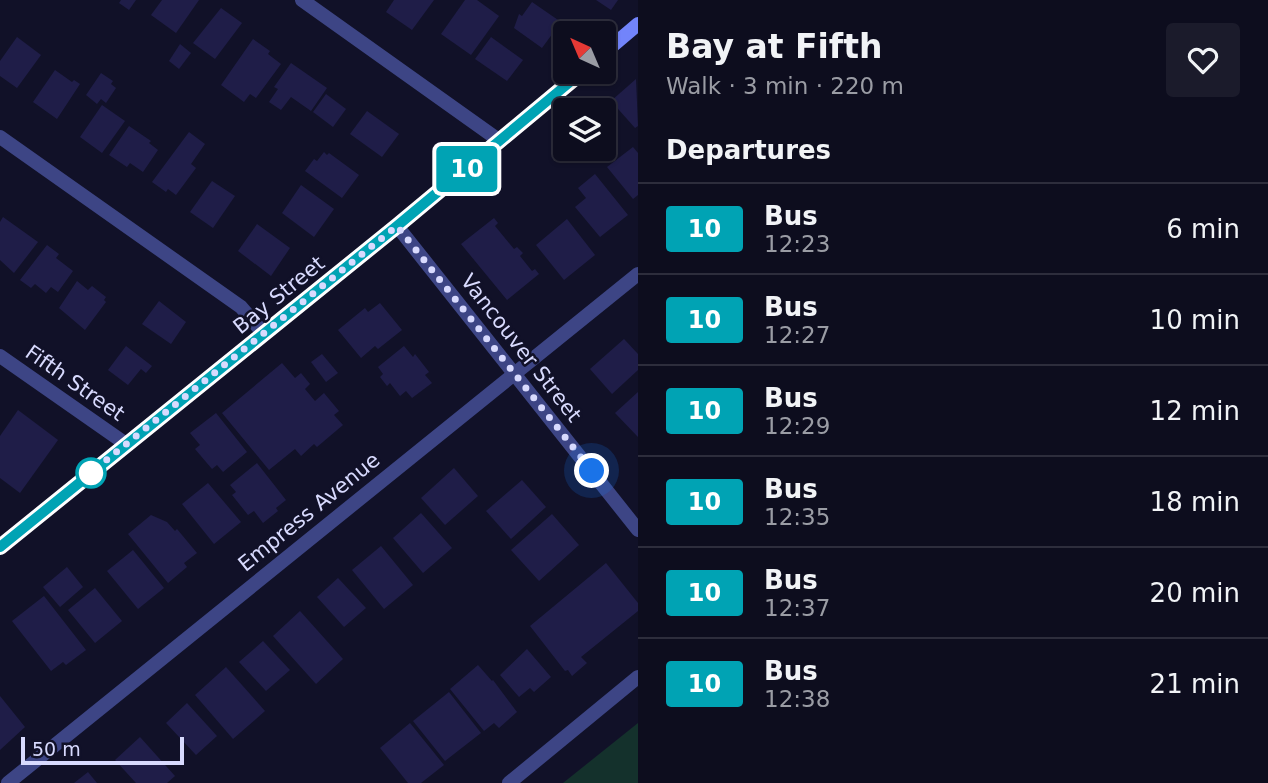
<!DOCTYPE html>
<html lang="en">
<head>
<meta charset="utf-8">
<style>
  :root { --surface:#0d0d1e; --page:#1b1b2b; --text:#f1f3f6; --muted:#9a9ca4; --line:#2d2d3c }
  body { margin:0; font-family:"DejaVu Sans",sans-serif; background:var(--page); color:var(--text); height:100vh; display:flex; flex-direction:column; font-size:26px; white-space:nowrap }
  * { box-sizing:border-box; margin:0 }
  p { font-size:23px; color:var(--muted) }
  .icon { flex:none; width:38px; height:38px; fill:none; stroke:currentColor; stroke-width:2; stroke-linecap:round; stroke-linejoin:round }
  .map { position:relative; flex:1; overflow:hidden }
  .side { display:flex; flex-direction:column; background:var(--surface); width:630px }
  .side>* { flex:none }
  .badge { padding:0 14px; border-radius:5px; font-size:24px; line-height:46px }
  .needle { width:46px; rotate:316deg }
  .buttons { position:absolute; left:553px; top:21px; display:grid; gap:14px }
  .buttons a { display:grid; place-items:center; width:63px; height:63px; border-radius:7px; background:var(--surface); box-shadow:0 2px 5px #0004,0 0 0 2px var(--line); font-size:35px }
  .scale { position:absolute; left:21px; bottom:18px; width:163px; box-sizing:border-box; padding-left:7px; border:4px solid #d8dafe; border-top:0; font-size:19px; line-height:24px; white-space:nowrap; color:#d8dafe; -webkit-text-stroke:5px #111128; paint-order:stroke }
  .you { position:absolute; width:35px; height:35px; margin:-18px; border:5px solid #fff; border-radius:50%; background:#1a73e8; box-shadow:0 0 0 10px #1a73e833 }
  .map>.badge { position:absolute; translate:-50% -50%; box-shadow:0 0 0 4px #fff }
  h2 { padding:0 28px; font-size:26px; line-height:63px }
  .round { display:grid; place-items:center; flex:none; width:74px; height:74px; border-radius:7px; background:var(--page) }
  .head { display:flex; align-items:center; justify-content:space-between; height:119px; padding:0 28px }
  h1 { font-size:33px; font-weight:800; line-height:52px }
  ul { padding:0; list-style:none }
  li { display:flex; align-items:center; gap:21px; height:91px; padding:0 28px; border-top:2px solid var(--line) }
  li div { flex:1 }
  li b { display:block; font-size:26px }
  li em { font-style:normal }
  li .badge { min-width:77px; font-weight:700; text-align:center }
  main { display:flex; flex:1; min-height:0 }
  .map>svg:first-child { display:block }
  .green { fill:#14312c }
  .building { fill:#1f1d48 }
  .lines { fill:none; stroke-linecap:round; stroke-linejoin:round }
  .street { stroke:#3d4585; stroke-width:14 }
  .secondary { stroke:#7284fb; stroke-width:14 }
  .line-casing { stroke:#fff; stroke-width:16 }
  .line { stroke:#00a3b4; stroke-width:10 }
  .walk { stroke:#d8dafe; stroke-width:7; stroke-dasharray:0 12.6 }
  .stop-dot { fill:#fff; stroke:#00a3b4; stroke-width:3.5 }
  .labels { text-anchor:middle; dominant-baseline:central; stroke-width:5; stroke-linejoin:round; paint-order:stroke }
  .street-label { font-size:21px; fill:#d8dafe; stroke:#111128 }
</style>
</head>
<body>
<main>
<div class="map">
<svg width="638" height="783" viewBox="0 0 638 783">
  <rect width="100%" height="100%" fill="#111128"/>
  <path class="green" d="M638,723v60h-75z"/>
  <g class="building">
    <path d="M121,0h15l-7,10 -10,-7z"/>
    <path d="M162,0h37l-23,33 -25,-18z"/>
    <path d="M394,0h40l-22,30 -26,-18z"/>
    <path d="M465,0h12l22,16 -28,39 -30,-21z"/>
    <path d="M596,0h22l-7,10z"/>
    <path d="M532,2l29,20 -19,26 -28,-20 5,-14 3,2z"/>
    <path d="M221,8l21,15 -27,36 -22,-16z"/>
    <path d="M17,37l24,18 -24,33 -17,-12v-15z"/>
    <path d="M491,37l32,23 -16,21 -32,-22z"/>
    <path d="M253,39l17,12 -2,3 13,10 -25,34 -6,-4 -6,8 -23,-17z"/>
    <path d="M180,44l11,9 -12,16 -10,-8z"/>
    <path d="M291,63l36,25 -16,23 -20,-14 -10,13 -12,-8 9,-13 -4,-2z"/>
    <path d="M55,70l17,12 2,-2 6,4 -23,35 -24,-17z"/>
    <path d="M101,73l12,8 -2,3 5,4 -10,15 -5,-4 -4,5 -11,-9z"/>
    <path d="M636,79l2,47 -3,2 -24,-27z"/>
    <path d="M326,94l20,15 -13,18 -20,-15z"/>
    <path d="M102,105l23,16 -23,32 -22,-16z"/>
    <path d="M367,111l32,23 -17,23 -32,-23z"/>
    <path d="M129,126l22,15 -2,2 9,7 -15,22 -13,-9 -3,4 -18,-12z"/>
    <path d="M189,132l16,12 -14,20 5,4 -20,27 -8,-6 -2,3 -14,-10z"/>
    <path d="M633,147l5,6v42l-5,4 -26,-32z"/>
    <path d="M324,152l3,3 2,-2 30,22 -17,23 -37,-27 9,-12 3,2z"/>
    <path d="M595,174l33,41 -28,22 -25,-30 11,-9 -8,-10z"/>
    <path d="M212,181l23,15 -22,32 -23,-16z"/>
    <path d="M301,185l33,24 -20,28 -32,-24z"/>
    <path d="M3,217l35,25 -24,31 -14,-13v-38z"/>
    <path d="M494,218l4,5 -3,3 19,23 3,-2 6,6 -3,3 12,15 3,-2 4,5 -32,26 -46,-56z"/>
    <path d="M567,219l28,36 -31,25 -28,-35z"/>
    <path d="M257,224l33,24 -19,28 -33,-25z"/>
    <path d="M47,245l12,9 -3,4 17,13 -15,21 -7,-5 -5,6 -11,-9 -4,4 -11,-8z"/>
    <path d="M77,281l11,9 4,-4 14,11 -2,3 2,2 -21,28 -26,-22z"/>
    <path d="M159,301l27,21 -15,22 -29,-20z"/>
    <path d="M380,303l22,27 -24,19 -3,-3 -14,12 -23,-28 27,-22 3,4z"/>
    <path d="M624,339l14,15v16l-26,24 -22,-25z"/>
    <path d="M126,346l26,20 -6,7 -5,-4 -13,16 -20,-15z"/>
    <path d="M404,346l9,11 2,-3 14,18 -4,3 7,8 -20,15 -6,-7 -6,5 -10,-13 -3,3 -7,-9 3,-3 -5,-7z"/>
    <path d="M322,354l16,19 -12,9 -15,-20z"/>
    <path d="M282,363l13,15 6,-5 9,11 -5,5 10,12 9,-8 15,18 -5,4 9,10 -26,22 -3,-3 -13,12 -6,-7 -26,21 -47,-57z"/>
    <path d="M638,392v45l-23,-24z"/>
    <path d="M18,410l40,30 -38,53 -20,-15v-42z"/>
    <path d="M216,413l31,39 -24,20 -6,-7 -5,4 -17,-20 5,-4 -10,-12z"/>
    <path d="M257,463l29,37 -10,8 2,3 -15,12 -9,-12 -6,4 -16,-20 4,-3 -6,-7z"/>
    <path d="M454,468l24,28 -33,29 -24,-27z"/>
    <path d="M522,480l24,27 -35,32 -25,-28z"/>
    <path d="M208,483l33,39 -27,22 -32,-40z"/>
    <path d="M421,513l31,35 -29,25 -30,-35z"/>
    <path d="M552,514l27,31 -40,36 -28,-31z"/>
    <path d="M151,515l16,7 8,9 2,-2 20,24 -13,10 3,4 -19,16 -40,-49z"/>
    <path d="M381,546l32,39 -29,24 -32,-39z"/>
    <path d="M133,550l31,38 -26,21 -31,-38z"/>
    <path d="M606,563l32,40v8l-57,46 6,6 -15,13 -4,-6 -3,1 -35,-45z"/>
    <path d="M67,567l16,20 -23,20 -17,-20z"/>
    <path d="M338,578l28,30 -22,19 -27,-30z"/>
    <path d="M95,588l27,33 -27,22 -27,-33z"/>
    <path d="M44,596l42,54 -20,15 -3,-3 -12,9 -39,-50z"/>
    <path d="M300,611l43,48 -27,25 -43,-48z"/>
    <path d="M263,641l27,29 -24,21 -27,-29z"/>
    <path d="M527,649l24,28 -17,15 -4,-4 -11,9 -19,-22z"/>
    <path d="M478,665l14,16 1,-1 24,32 -18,16 -5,-5 -10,8 -34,-42z"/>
    <path d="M226,667l39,44 -32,28 -38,-44z"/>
    <path d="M449,692l32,41 -36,28 -32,-40z"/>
    <path d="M0,696l25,31 -25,23z"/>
    <path d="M187,703l30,33 -21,19 -30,-32z"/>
    <path d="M410,723l34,42 -23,18h-13l-28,-35z"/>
    <path d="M140,737l35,39 -8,7h-31l-21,-23z"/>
    <path d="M88,772l9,11h-23z"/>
  </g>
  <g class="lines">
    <g class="street">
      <path d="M302,0l198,141"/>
      <path d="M0,137l241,170 23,27"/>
      <path d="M397,226l241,304"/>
      <path d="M0,356l126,88"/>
      <path d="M8,783l630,-509"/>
      <path d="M509,783l129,-106"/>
    </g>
    <g class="secondary">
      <path d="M604,53l34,-29"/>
      <path d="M0,547l397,-321 185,-154"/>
    </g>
  </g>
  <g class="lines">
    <g class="line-casing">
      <path id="line" d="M0,547l397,-321 185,-154"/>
    </g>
    <use href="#line" class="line"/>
    <path class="walk" d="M91,473l-7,5 313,-252 195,245"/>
  </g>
  <circle class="stop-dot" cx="91" cy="473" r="14"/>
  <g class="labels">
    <g class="street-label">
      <text transform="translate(279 295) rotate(-39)">Bay Street</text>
      <text transform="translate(521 348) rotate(52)">Vancouver Street</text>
      <text transform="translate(75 383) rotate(35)">Fifth Street</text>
      <text transform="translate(309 512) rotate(-39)">Empress Avenue</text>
    </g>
  </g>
</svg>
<div class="buttons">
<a><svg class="needle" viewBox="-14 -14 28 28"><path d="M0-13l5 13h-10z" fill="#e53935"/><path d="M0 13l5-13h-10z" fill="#9a9ca4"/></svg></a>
<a><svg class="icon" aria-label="layers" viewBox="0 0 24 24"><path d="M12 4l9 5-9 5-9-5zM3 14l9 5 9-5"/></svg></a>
</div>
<div class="scale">50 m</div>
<div class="you" style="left:592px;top:471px"></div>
<b class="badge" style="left:467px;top:169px;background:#00a3b4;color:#fff">10</b>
</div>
<section class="side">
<div class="head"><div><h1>Bay at Fifth</h1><p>Walk · 3 min · 220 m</p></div><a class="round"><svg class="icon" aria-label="heart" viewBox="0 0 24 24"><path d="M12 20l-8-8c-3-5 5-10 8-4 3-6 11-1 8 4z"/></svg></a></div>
<h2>Departures</h2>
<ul>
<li><span class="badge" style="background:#00a3b4;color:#fff">10</span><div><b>Bus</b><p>12:23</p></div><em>6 min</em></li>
<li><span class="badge" style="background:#00a3b4;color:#fff">10</span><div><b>Bus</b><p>12:27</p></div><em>10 min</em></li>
<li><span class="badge" style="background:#00a3b4;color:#fff">10</span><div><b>Bus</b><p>12:29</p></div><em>12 min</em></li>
<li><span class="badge" style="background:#00a3b4;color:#fff">10</span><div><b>Bus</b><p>12:35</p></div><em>18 min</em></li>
<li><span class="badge" style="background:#00a3b4;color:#fff">10</span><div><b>Bus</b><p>12:37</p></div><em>20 min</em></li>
<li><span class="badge" style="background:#00a3b4;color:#fff">10</span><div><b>Bus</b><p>12:38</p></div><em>21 min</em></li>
</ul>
</section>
</main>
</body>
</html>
